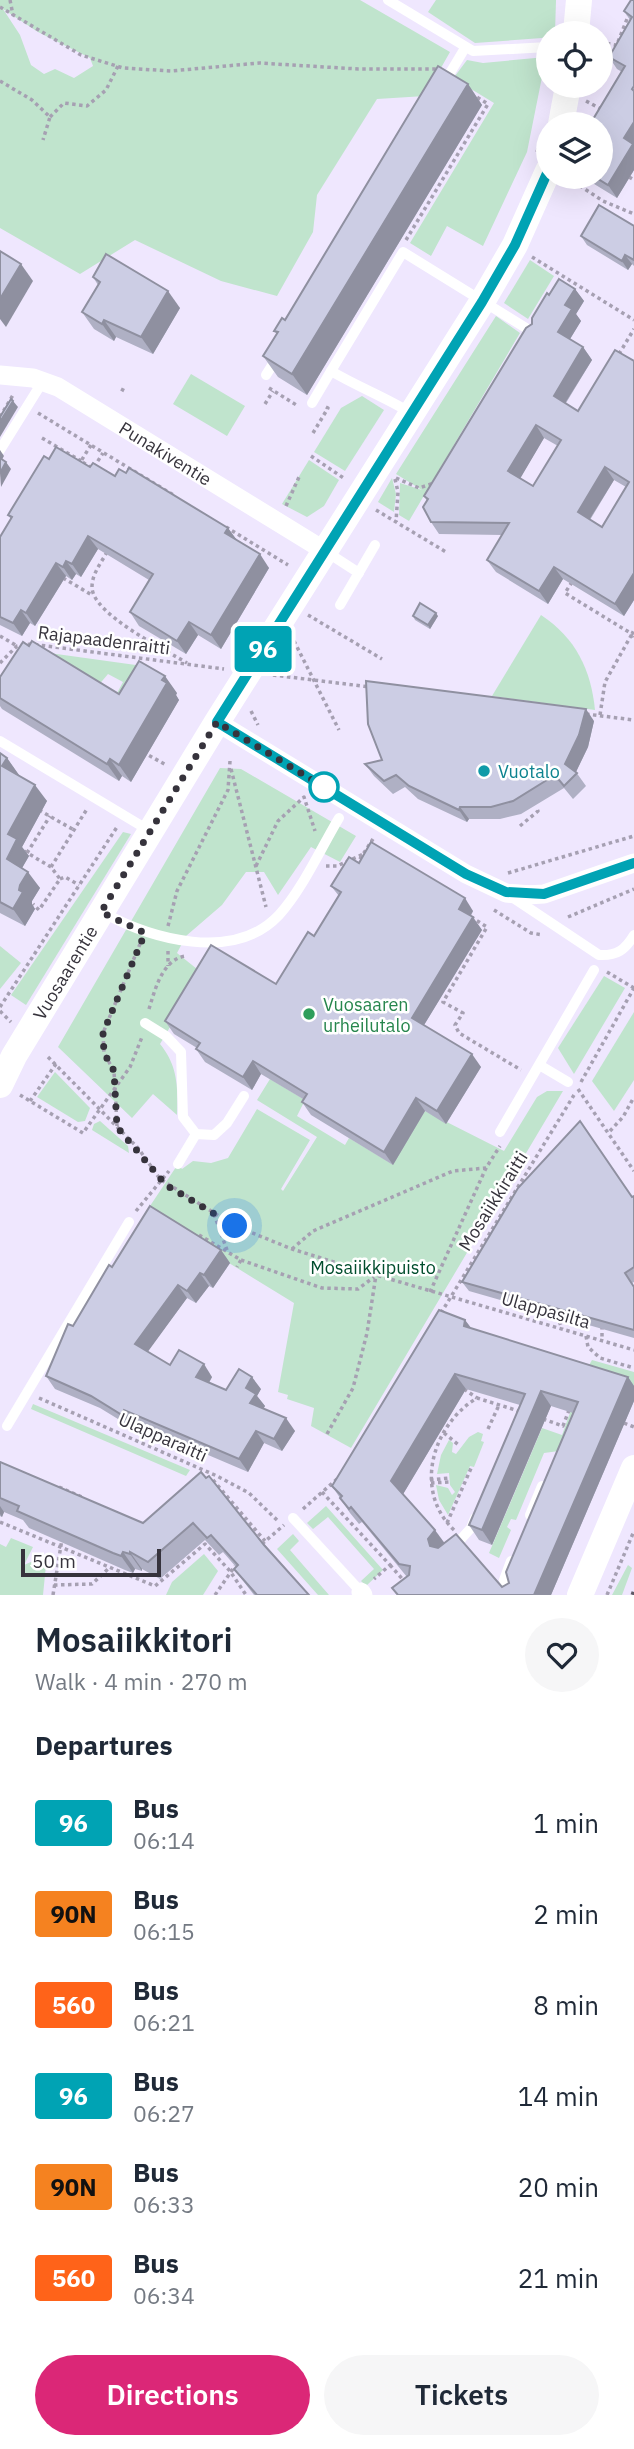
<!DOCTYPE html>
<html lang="en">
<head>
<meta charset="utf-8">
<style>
  :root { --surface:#fff; --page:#f6f6f7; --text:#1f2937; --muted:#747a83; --accent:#db2777 }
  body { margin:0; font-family:"IBM Plex Sans",sans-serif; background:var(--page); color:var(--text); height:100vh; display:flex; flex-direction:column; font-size:26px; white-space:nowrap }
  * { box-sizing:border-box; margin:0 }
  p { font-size:23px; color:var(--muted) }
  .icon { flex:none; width:38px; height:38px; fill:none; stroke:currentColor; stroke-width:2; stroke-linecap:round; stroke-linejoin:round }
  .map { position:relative; height:1595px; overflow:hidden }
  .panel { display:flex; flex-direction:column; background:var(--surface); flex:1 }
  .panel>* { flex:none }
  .badge { padding:0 14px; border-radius:5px; font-size:24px; line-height:46px }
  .controls { position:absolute; left:536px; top:21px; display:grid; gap:14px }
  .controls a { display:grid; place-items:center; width:77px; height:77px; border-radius:50%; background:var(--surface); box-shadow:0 7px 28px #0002; font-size:35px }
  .scale { position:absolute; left:21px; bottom:18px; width:140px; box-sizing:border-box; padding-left:7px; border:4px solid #36333c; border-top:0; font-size:19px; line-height:24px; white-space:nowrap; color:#36333c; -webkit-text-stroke:5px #fff; paint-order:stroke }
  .you { position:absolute; width:35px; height:35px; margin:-18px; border:5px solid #fff; border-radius:50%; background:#1a73e8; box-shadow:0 0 0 10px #1a73e833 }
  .map>.badge { position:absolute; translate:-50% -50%; box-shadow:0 0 0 4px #fff }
  h2 { padding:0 35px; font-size:26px; line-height:63px }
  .round { display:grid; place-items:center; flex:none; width:74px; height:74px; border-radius:37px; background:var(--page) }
  .summary { display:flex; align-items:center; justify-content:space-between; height:119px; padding:0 35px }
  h1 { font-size:33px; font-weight:600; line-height:52px }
  .action { display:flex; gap:14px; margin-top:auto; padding:14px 35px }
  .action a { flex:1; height:80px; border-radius:42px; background:var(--accent); color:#fff; font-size:28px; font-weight:600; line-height:80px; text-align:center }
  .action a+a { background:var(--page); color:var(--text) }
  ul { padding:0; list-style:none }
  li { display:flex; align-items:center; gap:21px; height:91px; padding:0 35px }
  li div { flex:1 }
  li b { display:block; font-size:26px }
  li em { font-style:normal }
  li .badge { min-width:77px; font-weight:700; text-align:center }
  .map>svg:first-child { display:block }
  .green { fill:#c0e4cd; fill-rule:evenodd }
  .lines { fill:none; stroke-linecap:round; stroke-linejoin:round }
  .path { stroke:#a6a0b2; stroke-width:3.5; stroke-dasharray:3.5 3.5; stroke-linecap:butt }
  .lane { stroke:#fff; stroke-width:10 }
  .street { stroke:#fff; stroke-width:19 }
  .secondary { stroke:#fff; stroke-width:26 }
  .rail { stroke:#5e5a66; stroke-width:5; stroke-dasharray:12 12; stroke-linecap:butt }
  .wall { fill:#afb0c4; fill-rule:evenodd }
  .shaded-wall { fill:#8f90a0 }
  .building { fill:#cccde4; stroke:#8f90a0; stroke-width:2; fill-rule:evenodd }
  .line-casing { stroke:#fff; stroke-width:16 }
  .line { stroke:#00a3b4; stroke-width:10 }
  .walk { stroke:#36333c; stroke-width:7; stroke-dasharray:0 12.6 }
  .culture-dot { fill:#0f9aa8; stroke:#fff; stroke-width:2.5 }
  .stop-dot { fill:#fff; stroke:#00a3b4; stroke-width:3.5 }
  .leisure-dot { fill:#2e9e5b; stroke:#fff; stroke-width:2.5 }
  .labels { text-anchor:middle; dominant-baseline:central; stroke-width:5; stroke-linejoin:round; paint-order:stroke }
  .street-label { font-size:18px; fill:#36333c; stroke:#fff }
  .culture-label { font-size:18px; fill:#0d838f; stroke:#fff; text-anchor:start }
  .leisure-label { font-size:18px; fill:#27864d; stroke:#fff; text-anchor:start }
  .park-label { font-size:18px; fill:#014d2d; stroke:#fff }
</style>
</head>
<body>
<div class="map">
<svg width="634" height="1595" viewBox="0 0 634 1595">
  <rect width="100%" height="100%" fill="#efe7fe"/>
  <g class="green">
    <path d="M0,0h360l90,52 -25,44 -48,3 -60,96 -4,37 -36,64 -56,-15 -86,-41 -55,34 -80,-46zM3,9l35,23 52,26 3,8 -19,12 -19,-9 -11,5 -13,-9 -11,-30z"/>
    <path d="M436,0h120l-1,33 -13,5 -67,5 -47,-31z"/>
    <path d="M546,57l-19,95 -44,94 -36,-20 -16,30 -21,-13 84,-140 -36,-22 -3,-5 12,-16 16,3z"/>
    <path d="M530,260l24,16 -26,43 -24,-16z"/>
    <path d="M496,316l24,17 -111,188 -10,-6 1,-32 22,7 -26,-16z"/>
    <path d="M191,374l54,32 -18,30 -54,-32z"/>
    <path d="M362,396l22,14 -39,61 -31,-19 27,-44z"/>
    <path d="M309,460l30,20 -15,26 -17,11 -25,-13z"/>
    <path d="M392,478l4,16 -2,18 -16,-10z"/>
    <path d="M541,615c35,23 50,55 54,95l-103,-14z"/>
    <path d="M42,652l101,14 -20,33 -7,-4 7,-13 -15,-8 -11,13z"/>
    <path d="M220,768l21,1 115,67 -16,26 -29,-15 -33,48 -14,-23h-18l-24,33 -36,31 -9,17 25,20 -42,71c18,22 18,43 17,71l-24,-21 -21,24 -74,-71z"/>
    <path d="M123,832l8,2 -105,171 -15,-10z"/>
    <path d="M0,946l21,17 -21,26z"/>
    <path d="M604,976l21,12 -51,86 -16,-26z"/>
    <path d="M634,1012v68l-20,31 -22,-30z"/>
    <path d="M55,1072l35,36 -5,13 -7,1 -41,-25z"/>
    <path d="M270,1079l35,21 -8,16 48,29 4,-7 43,26 33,-53 79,40 33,-54 10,-6h16l-212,357 -40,-22 3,-18 -27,-9 1,-4 -10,-3 16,-89 -148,-91 32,-48 4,5 11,-8 18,2 17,-5 29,-49 53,31 -29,49 2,2 34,-54 -60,-37z"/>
    <path d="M100,1121l28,25 1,7 -37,-23 2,-6z"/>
    <path d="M592,1360l42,12v18l-75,61 -15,2 -28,67 -5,-1 -4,8 4,3 -12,28 -10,-5 53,-125 20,7 22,-61z"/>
    <path d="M33,1404l157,66 -4,6 -155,-67z"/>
    <path d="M478,1432l5,2 -2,7 3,1 -10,25 -4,-1 -22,49 -9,-15 -3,-15 12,3 4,7 3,-3 -5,-7 -1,-12 -12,1 4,-19 8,-15 4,3 -1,9 4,2 13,-17z"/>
    <path d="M326,1506l57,64 -17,16 -5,-5 13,-12 -46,-52 -15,12 -6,-6z"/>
    <path d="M293,1534l6,7 -9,9 39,45h-11l-41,-46z"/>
    <path d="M11,1538l22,9 -9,18 23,-10 -4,40h-43v-51l6,3z"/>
    <path d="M204,1554l14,17 -15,24h-37l6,-13z"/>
    <path d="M628,1565l4,3 -10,27h-10z"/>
  </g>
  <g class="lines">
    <g class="path">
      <path d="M10,0l3,15"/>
      <path d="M0,7l81,48 42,13 48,3 88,-8 99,6h79"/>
      <path d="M600,42l20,4"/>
      <path d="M618,42l11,-28"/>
      <path d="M0,81l32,19 18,17 -7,23"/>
      <path d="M586,101l15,8"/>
      <path d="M50,117l14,-14 23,3 19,-16 12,-24"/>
      <path d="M537,152l5,-16"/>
      <path d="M629,177l5,3"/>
      <path d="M568,178l35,23 31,13"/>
      <path d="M406,240l82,-136 -13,-8"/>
      <path d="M532,257l102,63"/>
      <path d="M619,354l15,-25"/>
      <path d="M269,388l29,18"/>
      <path d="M121,389l6,3"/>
      <path d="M265,404l8,-13"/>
      <path d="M38,413l137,83"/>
      <path d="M0,417l13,-22"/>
      <path d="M313,433l15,-25 -4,-2"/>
      <path d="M42,438l39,23"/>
      <path d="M91,445l-10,16 12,8"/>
      <path d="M311,456l34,23"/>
      <path d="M94,467l9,-14"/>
      <path d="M396,478l23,10 15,-5"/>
      <path d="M395,479l3,13 -2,30"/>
      <path d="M286,506l13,-29"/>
      <path d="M376,510l70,42"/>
      <path d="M226,527l62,38"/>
      <path d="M107,552c-6,11 -15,22 -15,35 0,27 72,62 95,76"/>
      <path d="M63,578l29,17"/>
      <path d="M572,582l-7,11 67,41 2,-4"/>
      <path d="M308,615l74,44"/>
      <path d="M230,628l14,8"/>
      <path d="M0,636l17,10"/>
      <path d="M294,641l45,89"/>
      <path d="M0,663l17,-17 14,-2 193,25"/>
      <path d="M273,675l97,12"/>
      <path d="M251,711l7,14"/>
      <path d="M586,714l48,6"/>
      <path d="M600,715l5,-33 27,-48 2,3"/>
      <path d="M143,752l23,13"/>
      <path d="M231,769l35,138"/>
      <path d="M39,810l35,20"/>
      <path d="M520,826l18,-15 -2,-4"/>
      <path d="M24,851l27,16 9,12 -21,31 -6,-6"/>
      <path d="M27,853l23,-37"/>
      <path d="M356,865l17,-26"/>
      <path d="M256,866l22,-45 26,-24 11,34"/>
      <path d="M326,866h11l31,-14"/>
      <path d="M51,867l36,-58"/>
      <path d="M508,873l126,-37"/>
      <path d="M60,879l5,-2 14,8"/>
      <path d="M494,910l37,23 12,2"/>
      <path d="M471,917l16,10 -44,75 20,11 -8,12 4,8 62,37"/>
      <path d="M568,917l66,-28"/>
      <path d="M168,926l9,-35 51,-101 2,-29"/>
      <path d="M168,951v15"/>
      <path d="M607,972l27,16"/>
      <path d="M0,1007l117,-180"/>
      <path d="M149,1009c6,-19 13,-50 37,-53"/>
      <path d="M0,1011l11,11"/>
      <path d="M48,1057l90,91 22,31 75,47 57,23 84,26 258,75"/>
      <path d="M581,1082l53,-94"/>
      <path d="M578,1089l56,82"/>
      <path d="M20,1095l63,38 47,-66 12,-30"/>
      <path d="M30,1101l26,-37"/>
      <path d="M117,1126l-3,-55 -10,-18 -1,-20 37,-89"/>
      <path d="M610,1131l13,-14 11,-20"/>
      <path d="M136,1211l33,-40"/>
      <path d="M214,1214l13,36"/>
      <path d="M199,1235l42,25 -4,7"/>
      <path d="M292,1249l21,-18 140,-60 33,-3 14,-22"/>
      <path d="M241,1260l81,28 36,1 16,-12"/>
      <path d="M430,1292l56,-124"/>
      <path d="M441,1313l133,-218"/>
      <path d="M557,1315l5,14"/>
      <path d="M602,1326v14"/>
      <path d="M586,1336l2,11 12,11 34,10"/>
      <path d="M464,1389l13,9"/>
      <path d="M39,1398l178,78 32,17 30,29"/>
      <path d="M543,1419l20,7 6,-16"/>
      <path d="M624,1423l10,4"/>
      <path d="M488,1429l11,-24"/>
      <path d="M444,1433l16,13"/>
      <path d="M327,1434l26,-46 14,-55 9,-58"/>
      <path d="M213,1480l52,61"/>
      <path d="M430,1480l19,-2"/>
      <path d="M431,1483l18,-1"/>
      <path d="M59,1487l25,11"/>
      <path d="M322,1492l68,73 -16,14"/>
      <path d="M303,1509l34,-30"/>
      <path d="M0,1522l155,64 50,-42 25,27 16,24"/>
      <path d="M447,1523l25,-57"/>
      <path d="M454,1530c-41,-39 -22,-105 23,-132l45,14"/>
      <path d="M262,1544l22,-19"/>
      <path d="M390,1565l15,17"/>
      <path d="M54,1585l38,-1 18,-17"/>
      <path d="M53,1595l9,-56"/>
      <path d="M215,1595l20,-29"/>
      <path d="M607,1595l27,-64"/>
    </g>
    <g class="lane">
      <path d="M388,0l85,51 75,-4"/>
      <path d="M444,83l21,-35"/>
      <path d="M266,375l12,-19"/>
      <path d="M312,403l19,-32"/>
      <path d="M411,413c-26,-16 -53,-26 -80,-42l72,-119 131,81"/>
      <path d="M0,450l43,-69"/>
      <path d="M325,551l34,22"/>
      <path d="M340,605l35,-60"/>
      <path d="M0,741l150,90"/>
      <path d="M512,897l87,58c18,1 26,-5 35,-20"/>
      <path d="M102,912c49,27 132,51 177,3 23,-25 42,-67 60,-97"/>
      <path d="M145,1023l21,13 15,16 2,65 13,17 18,1 13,-12 17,-27"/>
      <path d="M541,1066l27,16"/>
      <path d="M500,1132l94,-162"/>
      <path d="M178,1164l18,-30"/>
      <path d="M7,1426l122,-204"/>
      <path d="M530,1515l12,-29"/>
      <path d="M293,1518l68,74"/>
      <path d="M453,1548l18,-20 4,-10"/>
      <path d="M511,1561l-7,19 9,15"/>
    </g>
    <g class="street">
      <path id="s1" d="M0,375l33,3 25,9 267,164"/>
      <path d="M217,722l249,152 40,19 21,2 17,-1 90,-31"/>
      <path d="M361,1592l2,3"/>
    </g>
    <g class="secondary">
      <path d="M576,33l3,-33"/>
      <path d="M561,124l7,-38"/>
      <path id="s2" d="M0,1085l14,-29 203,-334 265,-420 33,-57 33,-74"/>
      <path d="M580,1595l54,-127"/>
    </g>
    <path class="rail" d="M633,1595l1,-3"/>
  </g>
  <g class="wall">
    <path d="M634,0v170l-17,28 -31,-19 -1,-2h15v-53h-6l-2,-3 30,-49 -5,-3 -8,-12 21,-37 -6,-9z"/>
    <path d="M468,84l14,21 -175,290 -29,-18 -15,-21 14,-22 -3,-3 11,-11z"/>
    <path d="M634,226v40l-2,-2 -4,6 -41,-25 -6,-9z"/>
    <path d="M93,277l87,31 -27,46 -37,-17 -2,4 -20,-12 -12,-17 16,-27z"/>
    <path d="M575,289l9,12 -8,13 5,7 -11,18 13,8 9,13 -26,43 12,8 56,-50v239l-10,16 -61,-37 -15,25 -52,-32 -9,-12 15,-25 -63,-1 -8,-12 -4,-21 -3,-5 125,-201zM544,438l14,8 -25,40 -13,-8zM614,480l12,7 -24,40 -12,-7z"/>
    <path d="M49,459l41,8 25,9 113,52 9,12 32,28 -48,81 -23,-14 -12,19 -47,-28 -9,-14 19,-32 -51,-31 -17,28 -5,-3 -4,6 -6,-4 -31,50 -5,-3 -8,13 -22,-11v-88l11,-18 -3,-4z"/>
    <path d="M413,616h25l-8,13 -15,-9z"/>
    <path d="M0,677l119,17 58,-1 -1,2 3,5 -48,82 -9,-6 -3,5 -117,-72 -2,-3z"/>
    <path d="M594,721l-6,26 -12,25 10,14 -13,13 -9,-11 -43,26 -21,5h-31l-2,3 -49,-23 -13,-12 -12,7 -19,-18 -9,-12z"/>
    <path d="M0,753l7,5 12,17 28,26 -25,46 7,9 -7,12 18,20 -8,13v3l3,5 -10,17 -25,-13z"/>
    <path d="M359,863l114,48 -2,5 11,14 -58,95 57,42 -35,57 -21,-13 -32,54 -82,-50 -9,-13 1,-3 -42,-25 -9,16 -47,-28 -9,-13 1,-1 -23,-14 -9,-13 111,-37 38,-48 25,-40 -8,-10z"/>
    <path d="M634,1196v86l-2,1 2,4v51l-165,-47 -7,-9z"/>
    <path d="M221,1250l9,13 -17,25 -4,-2 -13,17 -9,-5 -40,54 23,13 42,12 -3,6 17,7 35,-1 -4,7 8,10 -2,3 32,22 -13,20 -18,-8 -16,29 -115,-49 -2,4 -31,-19 -45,-19 -9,-13 27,-50 39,-59z"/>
    <path d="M465,1320l7,9 156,48 6,9v15l-83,194h-154l-5,-7 15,-11 -45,-55 -3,2 -9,-11 -18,-27zM466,1389l54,16 -51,120 10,15 13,5 59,-139 22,7 -64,170 -7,4 -58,-44 -41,-49z"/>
    <path d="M0,1462l143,61 58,-51 108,123h-55l-20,-26 2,-2 -13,-15 -4,3 -14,-15 -45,39 -18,-10v2l-7,-2 -2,4 -8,-3 -96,-42 -6,-8 -19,-8 -2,5 -2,-1z"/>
  </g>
  <g class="shaded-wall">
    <path d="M468,84l14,21 -175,290 -15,-21z"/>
    <path d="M634,122v48l-17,28 -9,-13 16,-47z"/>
    <path d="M625,255l7,9 -4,6 -6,-9z"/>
    <path d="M21,264l12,17 -27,46 -6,-8v-20z"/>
    <path d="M575,289l9,12 -8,13 5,7 -14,23 -9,-12 7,-27z"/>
    <path d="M168,291l12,17 -27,46 -12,-17z"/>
    <path d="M104,320l12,17 -2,4 -12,-17z"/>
    <path d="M583,347l9,13 -30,48 -8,-12z"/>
    <path d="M13,401l5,6 -18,30v-15z"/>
    <path d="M536,425l8,13 -27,46 -9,-13z"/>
    <path d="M0,450l4,6 -4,7z"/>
    <path d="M6,462l5,7 -10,18 -1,-14z"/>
    <path d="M605,467l9,13 -28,45 -8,-13z"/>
    <path d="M228,528l10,14 -13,-9z"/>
    <path d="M88,536l10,13 -17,28 -9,-13z"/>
    <path d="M260,554l9,14 -48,81 -10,-14z"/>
    <path d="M66,561l10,13 -4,6 -9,-13z"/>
    <path d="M56,563l10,13 -31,50 -9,-13z"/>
    <path d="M554,567l9,12 -15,25 -9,-13z"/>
    <path d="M634,573v27l-10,16 -9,-12z"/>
    <path d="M21,610l9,13 -8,13 -9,-13z"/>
    <path d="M436,613l2,3 -8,13 -2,-4z"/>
    <path d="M189,622l9,13 -12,19 -9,-13z"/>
    <path d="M165,676l12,17 -1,2 3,5 -48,82 -12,-17z"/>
    <path d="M586,709l8,12 -6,26 -14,29 -9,-12z"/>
    <path d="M7,758l12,17 -17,-9z"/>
    <path d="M110,759l12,17 -3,5 -12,-17z"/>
    <path d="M35,785l12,16 -25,46 7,9 -11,19 -11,-16 1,-25z"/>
    <path d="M460,807l9,12 -2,3 -8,-12z"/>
    <path d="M28,872l12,16 -8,13v3l3,5 -10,17 -12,-17 7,-24z"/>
    <path d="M465,898l8,13 -6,10 -8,-12z"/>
    <path d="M473,917l9,13 -61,100 -9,-12z"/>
    <path d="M472,1054l9,13 -35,57 -9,-13z"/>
    <path d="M253,1061l8,13 -9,16 -9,-13z"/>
    <path d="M416,1098l9,13 -32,54 -9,-13z"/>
    <path d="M221,1250l9,13 -17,25 -9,-13z"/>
    <path d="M200,1273l9,13 -13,17 -9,-12z"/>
    <path d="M178,1285l9,13 -43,59 -9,-13z"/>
    <path d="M465,1320l11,15 -12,-9z"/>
    <path d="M204,1364l8,13 -7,12 -9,-12z"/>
    <path d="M455,1374l11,15 -64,107 -11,-15z"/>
    <path d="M252,1377l9,12 -4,7 8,10 -6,10 -9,-13 -4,-15z"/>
    <path d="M628,1377l6,9v15l-83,194h-17z"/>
    <path d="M541,1391l10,15 -59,139 -10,-15z"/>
    <path d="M124,1410l9,13 -2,4 -9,-12z"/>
    <path d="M286,1418l9,13 -13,20 -8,-12z"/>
    <path d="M256,1431l8,12 -16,29 -9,-13z"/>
    <path d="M0,1506l4,6 -2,5 -2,-3z"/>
    <path d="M435,1530l11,15 -7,9 -9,-8 -2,-7z"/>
    <path d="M123,1552l12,17 -2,4 -12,-17z"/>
    <path d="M130,1552l12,17v2l-12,-17z"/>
  </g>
  <g class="building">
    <path d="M631,0h3v86l-2,3 2,2v31l-10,16 9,6 -25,41 -13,-8h5v-48l1,-2 -1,-3h-3l-5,-3 33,-55 -16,-9 23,-40 -8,-6z"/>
    <path d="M438,66l30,18 -176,290 -29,-18 15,-24 -4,-1 8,-13 3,2z"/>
    <path d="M599,205l35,21v34l-9,-5 -3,6 -41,-25z"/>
    <path d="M0,251l21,13 -21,35z"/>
    <path d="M106,254l62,37 -27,46 -37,-17 -2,4 -20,-12 18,-30 -7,-5z"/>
    <path d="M559,279l16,10 -10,16 7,4 -14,23 25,15 -29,49 24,15 37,-61 19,11v212l-19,31 -61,-37 -15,24 -52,-31 22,-37 -78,-1 -8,-15 5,-8 -4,-3 102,-168 6,-4v-6l15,-25 2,2zM536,425l25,15 -28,46 -25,-15zM605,467l24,15 -27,45 -24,-15z"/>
    <path d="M11,399l2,2 -13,21v-5z"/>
    <path d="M56,447l34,20 3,-4 22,13 4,-7 7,4 3,-5 99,60 -3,5 35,21 -49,81 -22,-13 -12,19 -47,-29 23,-38 -65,-38 -16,28 -6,-3 -3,6 -7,-4 -30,50 -5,-3 -8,13 -13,-6v-80l12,-20 -4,-2 36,-59 5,3z"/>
    <path d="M0,458l6,4 -6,11z"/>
    <path d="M420,603l16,10 -8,12 -15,-9z"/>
    <path d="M32,641l87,53 20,-33 26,15 -3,4 5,3 -48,82 -9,-6 -3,5 -107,-66v-21l23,-35 6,4z"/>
    <path d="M366,681l220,28 -7,26 -14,29 12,9 -13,13 -9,-11 -42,26 -22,6h-31l-1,3 -50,-24 -13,-11 -12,6 -19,-17 17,-4 -14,-36z"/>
    <path d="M0,753l7,5 -5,8 33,19 -27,49 9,5 -10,20 21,13 -8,13 -1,5 4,2 -10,17 -13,-7z"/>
    <path d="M371,842l94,56 -6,11 14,8 -61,101 60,36 -35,57 -21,-13 -32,54 -82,-50 5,-8 -54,-33 -10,16 -47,-28 4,-6 -35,-22 46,-76 65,39 32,-52 6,4 27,-44 -10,-6 18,-29 10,6z"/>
    <path d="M580,1121l52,76 2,-1v71l-9,6 9,14v43l-172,-48 56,-94z"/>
    <path d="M150,1206l71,44 -17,25 -4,-2 -13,18 -9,-6 -43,59 35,21 9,-15 25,14 -8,13 30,13 13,-21 13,8 -6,11 10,6 -6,9 36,15 -12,21 -18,-8 -17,28 -115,-49 -2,5 -31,-19 -45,-20 22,-52 5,2 36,-61 3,2z"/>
    <path d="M439,1310l26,10 -1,6 164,51 -94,218h-136l-6,-7 17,-13 1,-9 -11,-2 -48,-57 -2,2 -9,-11 2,-2 -10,-10zM455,1374l70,20 -56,131 13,5 59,-139 37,11 -72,170 3,11 -7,4 -46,-53 -18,14 -8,-2 -2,-7 7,-9 -44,-49z"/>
    <path d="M0,1462l143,61 58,-51 5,6 3,-2 55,69 45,50h-52l-23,-26 4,-4 -27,-30 -4,3 -14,-15 -45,39 -18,-10v2l-7,-2 -2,4 -8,-3 -96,-42 2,-5 -19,-8z"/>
  </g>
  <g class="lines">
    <g class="line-casing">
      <path id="line" d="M548,171l-33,74 -33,57 -265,420 249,152 40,18 38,2 90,-31"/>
    </g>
    <use href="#line" class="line"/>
    <path class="walk" d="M235,1226l-69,-41 -49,-58 -3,-56 -10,-18 -1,-20 42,-100 -44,-21 116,-190 107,65"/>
  </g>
  <circle class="culture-dot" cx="484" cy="771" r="7"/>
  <circle class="stop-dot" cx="324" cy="787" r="14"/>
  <circle class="leisure-dot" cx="309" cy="1014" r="7"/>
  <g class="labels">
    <g class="street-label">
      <text stroke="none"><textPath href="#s1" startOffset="186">Punakiventie</textPath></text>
      <text transform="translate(104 640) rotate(7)">Rajapaadenraitti</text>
      <text stroke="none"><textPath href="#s2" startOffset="130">Vuosaarentie</textPath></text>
      <text transform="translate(493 1201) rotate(-58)">Mosaiikkiraitti</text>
      <text transform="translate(546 1310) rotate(16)">Ulappasilta</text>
      <text transform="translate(163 1437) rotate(24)">Ulapparaitti</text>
    </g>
    <g class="culture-label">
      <text x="498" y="771">Vuotalo</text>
    </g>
    <g class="leisure-label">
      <text x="323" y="1004">Vuosaaren<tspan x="323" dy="21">urheilutalo</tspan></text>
    </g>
    <g class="park-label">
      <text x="373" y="1267">Mosaiikkipuisto</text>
    </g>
  </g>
</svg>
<div class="controls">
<a><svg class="icon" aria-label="locate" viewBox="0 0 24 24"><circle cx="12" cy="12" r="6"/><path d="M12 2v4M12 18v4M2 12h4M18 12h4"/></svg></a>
<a><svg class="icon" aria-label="layers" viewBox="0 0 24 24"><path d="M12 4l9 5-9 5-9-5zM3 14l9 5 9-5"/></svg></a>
</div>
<div class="scale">50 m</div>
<div class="you" style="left:235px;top:1226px"></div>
<b class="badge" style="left:263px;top:649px;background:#00a3b4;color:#fff">96</b>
</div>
<section class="panel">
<div class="summary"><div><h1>Mosaiikkitori</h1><p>Walk · 4 min · 270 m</p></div><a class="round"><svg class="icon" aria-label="heart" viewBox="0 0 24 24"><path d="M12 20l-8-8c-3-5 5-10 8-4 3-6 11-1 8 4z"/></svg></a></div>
<h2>Departures</h2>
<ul>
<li><span class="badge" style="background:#00a3b4;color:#fff">96</span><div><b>Bus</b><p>06:14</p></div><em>1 min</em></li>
<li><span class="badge" style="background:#f58220;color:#111">90N</span><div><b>Bus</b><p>06:15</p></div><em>2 min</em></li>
<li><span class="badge" style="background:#ff6319;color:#fff">560</span><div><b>Bus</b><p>06:21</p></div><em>8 min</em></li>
<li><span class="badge" style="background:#00a3b4;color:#fff">96</span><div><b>Bus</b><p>06:27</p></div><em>14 min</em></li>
<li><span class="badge" style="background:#f58220;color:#111">90N</span><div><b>Bus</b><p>06:33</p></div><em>20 min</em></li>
<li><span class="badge" style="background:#ff6319;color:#fff">560</span><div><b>Bus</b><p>06:34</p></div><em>21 min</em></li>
</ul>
<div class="action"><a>Directions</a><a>Tickets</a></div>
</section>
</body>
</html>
